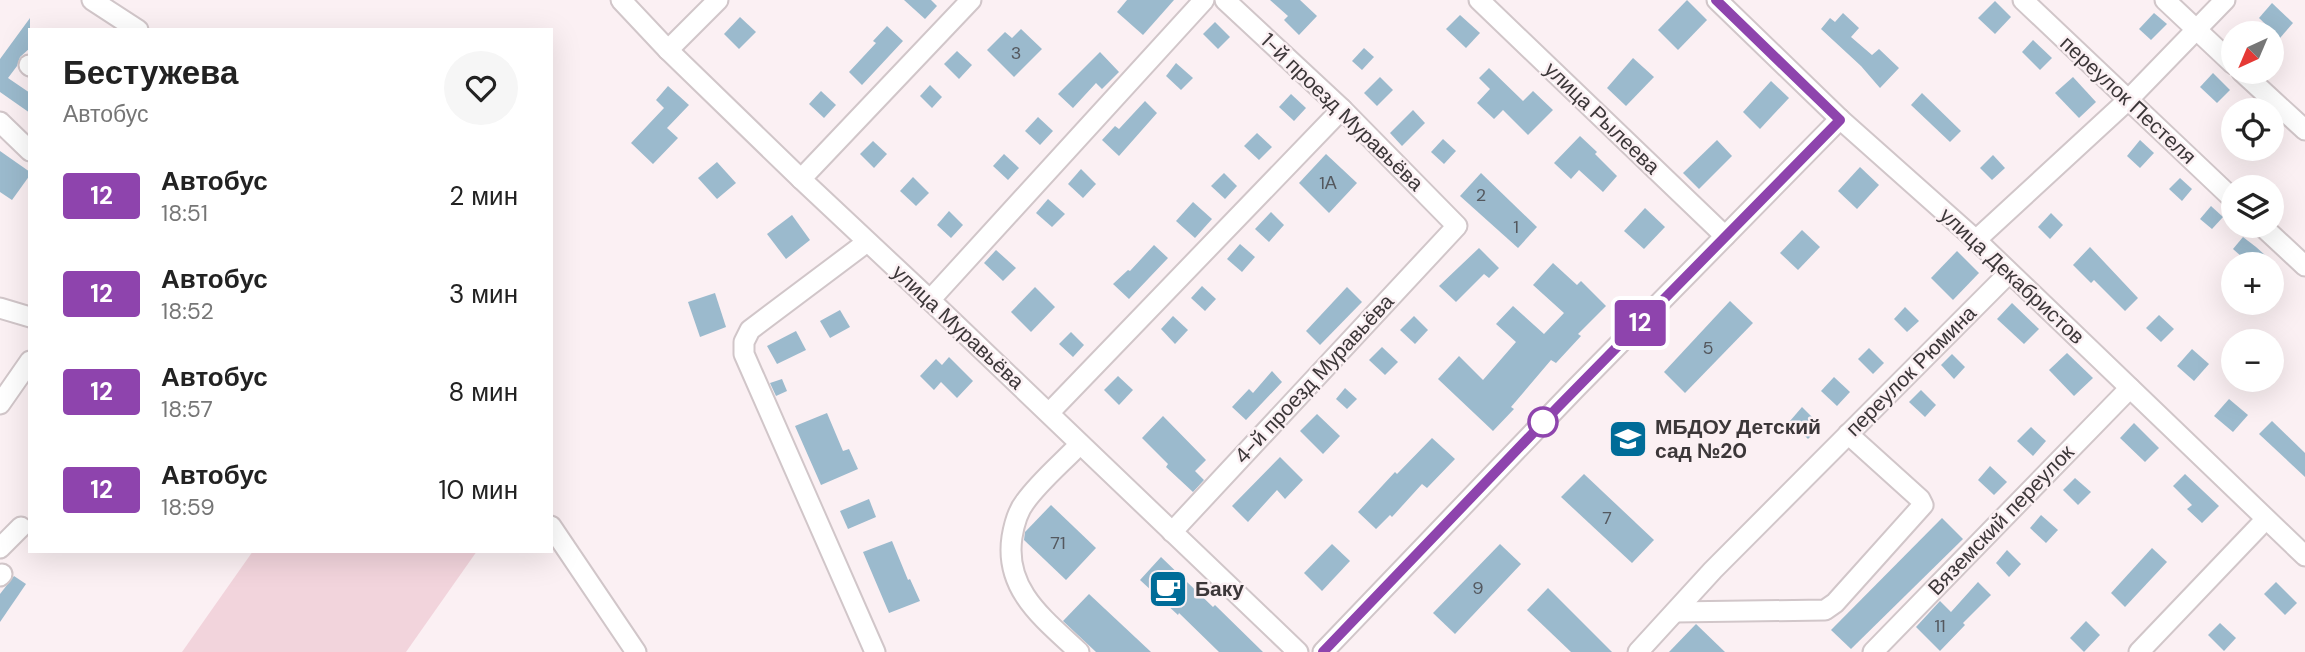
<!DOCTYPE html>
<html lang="ru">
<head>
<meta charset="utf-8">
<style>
  :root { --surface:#fff; --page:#f6f6f6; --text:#222; --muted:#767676 }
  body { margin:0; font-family:"DM Sans",sans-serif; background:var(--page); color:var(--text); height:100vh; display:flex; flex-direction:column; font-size:26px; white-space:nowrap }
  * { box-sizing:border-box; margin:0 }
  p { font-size:23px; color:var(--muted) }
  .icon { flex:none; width:38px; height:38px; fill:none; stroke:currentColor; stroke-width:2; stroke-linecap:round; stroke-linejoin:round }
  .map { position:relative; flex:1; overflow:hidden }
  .details { position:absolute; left:28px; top:28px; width:525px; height:525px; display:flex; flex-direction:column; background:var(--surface); border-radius:0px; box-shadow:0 7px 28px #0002 }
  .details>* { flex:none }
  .badge { padding:0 14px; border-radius:5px; font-size:24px; line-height:46px }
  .needle { width:46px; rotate:224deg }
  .fabs { position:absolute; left:2221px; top:21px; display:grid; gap:14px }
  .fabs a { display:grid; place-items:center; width:63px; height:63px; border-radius:50%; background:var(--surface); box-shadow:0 7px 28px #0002; font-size:35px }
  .map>.badge { position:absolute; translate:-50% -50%; box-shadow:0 0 0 4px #fff }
  .round { display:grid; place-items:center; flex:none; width:74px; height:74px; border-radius:37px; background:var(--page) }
  .overview { display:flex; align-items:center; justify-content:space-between; height:119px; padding:0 35px }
  h1 { font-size:33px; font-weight:800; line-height:52px }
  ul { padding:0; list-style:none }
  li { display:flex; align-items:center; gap:21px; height:98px; padding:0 35px }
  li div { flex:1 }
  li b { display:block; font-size:26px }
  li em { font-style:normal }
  li .badge { min-width:77px; font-weight:700; text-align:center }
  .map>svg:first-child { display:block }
  .green { fill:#f2d4dc }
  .building { fill:#9bbacd }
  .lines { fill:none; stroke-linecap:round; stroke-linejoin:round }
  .minor-casing { stroke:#d1c6c9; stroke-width:23 }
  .minor { stroke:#fff; stroke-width:19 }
  .line-casing { stroke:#fff; stroke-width:16 }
  .line { stroke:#8e44ad; stroke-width:10 }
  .stop-dot { fill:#fff; stroke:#8e44ad; stroke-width:3.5 }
  .labels { text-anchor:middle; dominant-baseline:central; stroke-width:5; stroke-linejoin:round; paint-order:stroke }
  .number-label { font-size:18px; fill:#54585e }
  .street-label { font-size:21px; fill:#3c3739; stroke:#fbf0f3 }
  .poi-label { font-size:21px; font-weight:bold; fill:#3c3739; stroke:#fbf0f3; text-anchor:start }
</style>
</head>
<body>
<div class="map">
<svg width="2305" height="652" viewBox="0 0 2305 652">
  <rect width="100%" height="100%" fill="#fbf0f3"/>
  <path class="green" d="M253,551h224l-71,101h-224z"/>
  <g class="building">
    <path d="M904,0h27l6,6 -12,13z"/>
    <path d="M1127,0h47l-31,35 -26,-23z"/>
    <path d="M1270,0h30l17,16 -18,19 -15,-15 4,-4z"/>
    <path d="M1687,0l20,20 -29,30 -20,-20z"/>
    <path d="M1995,1l16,16 -16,17 -17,-16z"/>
    <path d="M2272,3l21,20 -13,15 -21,-20z"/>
    <path d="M1843,13l16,15 -8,9 21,18 7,-6 20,19 -19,20 -19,-22 -40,-37 9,-11 5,4z"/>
    <path d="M2154,13l13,11 -16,16 -12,-11z"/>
    <path d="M1460,15l20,18 -14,15 -20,-19z"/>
    <path d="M740,17l16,15 -17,17 -15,-15z"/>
    <path d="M30,18v30l-10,9 -3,9 -9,12 22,15v20l-30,-21v-33z"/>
    <path d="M1215,22l15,15 -12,12 -15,-15z"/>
    <path d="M887,26l16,15 -41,44 -13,-13 27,-29 -3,-2z"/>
    <path d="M1021,29l21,20 -28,28 -27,-27 18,-18 7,6z"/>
    <path d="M2033,40l19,18 -12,12 -18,-18z"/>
    <path d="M1364,48l10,9 -12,13 -10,-9z"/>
    <path d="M957,51l15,14 -13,14 -15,-15z"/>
    <path d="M1100,52l19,20 -17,17 -6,-6 -23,25 -15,-14z"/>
    <path d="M1633,58l21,19 -28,29 -19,-18z"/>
    <path d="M1176,63l17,15 -12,12 -15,-14z"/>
    <path d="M1489,68l34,33 10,-10 20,19 -25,25 -25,-25 -9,9 -17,-16 13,-14 -11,-11z"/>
    <path d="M2213,73l17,17 -13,13 -17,-16z"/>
    <path d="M1380,77l13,13 -16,16 -13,-13z"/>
    <path d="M2073,77l23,25 -17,16 -24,-25z"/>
    <path d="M1771,81l18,17 -29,31 -17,-17z"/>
    <path d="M930,85l12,12 -10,11 -12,-12z"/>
    <path d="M668,86l21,19 -22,23 11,10 -25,26 -22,-21 33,-35 -8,-8z"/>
    <path d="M821,91l15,14 -12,13 -15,-14z"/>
    <path d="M1922,93l39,38 -11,11 -39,-37z"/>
    <path d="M1291,94l15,14 -12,13 -15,-14z"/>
    <path d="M1145,101l12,12 -38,43 -17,-16 13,-14 4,3z"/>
    <path d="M1413,110l12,13 -23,23 -12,-13z"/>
    <path d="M1038,117l15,14 -13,14 -15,-14z"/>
    <path d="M1257,133l15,14 -13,13 -15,-14z"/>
    <path d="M1580,136l17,16 -2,2 22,22 -14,16 -24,-22 -8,9 -17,-16z"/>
    <path d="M1443,139l13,12 -12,13 -13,-12z"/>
    <path d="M1717,140l15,16 -33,33 -16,-16z"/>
    <path d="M2140,140l14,13 -14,15 -13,-12z"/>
    <path d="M873,141l14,13 -13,14 -14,-14z"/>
    <path d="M0,151l30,21v3l-18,25 -12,-8z"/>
    <path d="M1004,154l15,14 -11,12 -15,-14z"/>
    <path d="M1326,154l31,29 -28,30 -30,-30z"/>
    <path d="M1993,155l12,13 -13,12 -12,-12z"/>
    <path d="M717,162l19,21 -19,16 -19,-21z"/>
    <path d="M1860,167l19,18 -22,24 -19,-18z"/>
    <path d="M1081,169l15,15 -13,14 -15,-14z"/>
    <path d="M1224,173l13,13 -12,13 -14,-13z"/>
    <path d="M1481,173l56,54 -19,21 -58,-52z"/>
    <path d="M913,177l16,16 -13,13 -16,-15z"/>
    <path d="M2180,178l12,11 -10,12 -13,-12z"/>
    <path d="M1048,199l17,15 -13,13 -16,-14z"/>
    <path d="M1193,202l19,17 -17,19 -19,-17z"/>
    <path d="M2211,206l12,11 -11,12 -12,-10z"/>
    <path d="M1645,208l20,19 -21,22 -20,-18z"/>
    <path d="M949,211l14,14 -12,13 -14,-13z"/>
    <path d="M1271,212l13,13 -15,17 -14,-13z"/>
    <path d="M2051,213l12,12 -13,14 -12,-12z"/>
    <path d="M792,215l18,25 -24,19 -19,-25z"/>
    <path d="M1802,230l18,17 -22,23 -18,-17z"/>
    <path d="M2243,237l13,10 19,17h-25l-17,-15z"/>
    <path d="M1240,244l15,13 -13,15 -15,-13z"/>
    <path d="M1154,245l14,13 -39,41 -16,-15 15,-14 2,1z"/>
    <path d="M2090,247l48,51 -13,13 -31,-31 -3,3 -18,-18z"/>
    <path d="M1479,248l20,20 -10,10 -5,-4 -28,28 -17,-16z"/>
    <path d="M996,250l20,18 -13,13 -19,-18z"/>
    <path d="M1957,251l22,22 -26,27 -22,-22z"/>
    <path d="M1553,263l24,22 4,-4 25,25 -28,28 3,2 -25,27 -5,-3 -40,47 3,2 -21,22 -55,-52 21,-23 24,24 33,-38 -20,-18 17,-18 31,28 20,-21 -31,-28z"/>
    <path d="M1202,286l14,13 -11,12 -14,-13z"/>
    <path d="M1035,287l20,20 -24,25 -20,-20z"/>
    <path d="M1347,287l15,15 -42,43 -14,-14z"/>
    <path d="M715,293l11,34 -26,10 -12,-35z"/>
    <path d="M1730,301l23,22 -68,70 -21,-21z"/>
    <path d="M2012,303l27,26 -15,15 -27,-25z"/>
    <path d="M1905,307l14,14 -12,11 -13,-13z"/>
    <path d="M840,310l10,17 -20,11 -10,-17z"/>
    <path d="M2159,315l15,14 -13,13 -15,-14z"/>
    <path d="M1173,316l15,14 -13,14 -14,-15z"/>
    <path d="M1414,316l14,14 -13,14 -15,-14z"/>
    <path d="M796,331l10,19 -29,14 -10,-18z"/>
    <path d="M1071,332l13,13 -11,12 -14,-13z"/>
    <path d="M1382,347l16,15 -13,13 -16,-15z"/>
    <path d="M1869,348l15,15 -11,11 -15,-15z"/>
    <path d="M2192,349l17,15 -15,17 -17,-15z"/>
    <path d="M2067,353l26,25 -19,18 -25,-26z"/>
    <path d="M1952,354l13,13 -11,12 -13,-14z"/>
    <path d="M949,357l24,24 -16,17 -16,-16 -7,8 -14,-14 16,-17 6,6z"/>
    <path d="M1272,371l10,11 -36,38 -14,-13 17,-18 4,4z"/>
    <path d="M1118,376l15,14 -14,15 -15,-15z"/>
    <path d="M1834,377l16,15 -13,14 -16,-15z"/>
    <path d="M782,379l5,12 -11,5 -6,-13z"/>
    <path d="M1345,388l12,11 -10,10 -11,-10z"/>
    <path d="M1921,390l15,15 -11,12 -16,-15z"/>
    <path d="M2229,399l19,16 -15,17 -19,-16z"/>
    <path d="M1802,407l19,19 -13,13 -18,-18z"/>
    <path d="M827,413l16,38 6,-2 9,20 -37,16 -26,-59z"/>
    <path d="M1317,414l23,22 -17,18 -23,-23z"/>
    <path d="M1163,416l43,44 -11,11 9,9 -11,12 -27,-25 2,-3 -26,-26z"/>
    <path d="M2272,421l33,32v24l-46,-43z"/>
    <path d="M2134,423l25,25 -14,14 -25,-24z"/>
    <path d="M2031,427l15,14 -13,15 -16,-15z"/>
    <path d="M1432,438l23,21 -28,29 -5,-4 -30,33 -2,-2 -14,14 -18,-17 37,-40 2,2z"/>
    <path d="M1280,457l23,23 -18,19 -8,-9 -29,32 -16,-16z"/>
    <path d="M1990,466l17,16 -13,13 -16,-15z"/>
    <path d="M1584,474l70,66 -22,23 -71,-66z"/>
    <path d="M2185,474l34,32 -17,17 -15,-14 5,-4 -19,-19z"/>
    <path d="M2075,478l16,14 -13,13 -15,-15z"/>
    <path d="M869,499l7,18 -28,12 -8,-18z"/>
    <path d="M1051,505l45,43 -30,32 -42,-40 1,-8z"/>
    <path d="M2041,515l17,15 -12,13 -16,-15z"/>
    <path d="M1942,518l21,21 -112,110 -20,-19z"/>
    <path d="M892,541l16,39 2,-1 10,22 -31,12 -26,-61z"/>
    <path d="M1332,544l18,17 -28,30 -18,-18z"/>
    <path d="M1500,544l21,20 -66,70 -22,-21z"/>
    <path d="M2152,548l15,14 -42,45 -14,-14z"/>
    <path d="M2007,550l14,14 -12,13 -13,-14z"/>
    <path d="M1161,557l52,50 2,-2 48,47h-44l-40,-39 -1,2 -38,-35z"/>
    <path d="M14,576l12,8 -26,38v-28z"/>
    <path d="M1978,582l13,13 -28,28 2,2 -25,26 -24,-24 24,-26 11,11z"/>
    <path d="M2276,582l21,21 -12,12 -21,-21z"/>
    <path d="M1548,588l64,64h-41l-44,-42z"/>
    <path d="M1089,594l62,58h-55l-33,-31z"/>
    <path d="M2086,621l14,14 -16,17 -14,-14z"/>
    <path d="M2220,623l16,15 -12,13 -16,-16z"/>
    <path d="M1696,624l29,28h-56z"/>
  </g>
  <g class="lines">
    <g class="minor-casing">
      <g id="minor">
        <path d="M92,0l46,30"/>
        <path d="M621,0l47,50 133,129 129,121 368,352"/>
        <path d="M1479,0l246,236"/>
        <path d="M1717,0l123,119 136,121 329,316"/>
        <path d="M2023,0l210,199"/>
        <path d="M2165,0l68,64"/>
        <path d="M668,50l50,-50"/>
        <path d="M29,65l1,1"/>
        <path d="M2242,72l63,58"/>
        <path d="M0,122l30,29"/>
        <path d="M801,179l170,-179"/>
        <path d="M2262,226l43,40"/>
        <path d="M1976,240l152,-140 97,-100"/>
        <path d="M867,242l-117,88 -6,12v12l131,298"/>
        <path d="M930,300l274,-300"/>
        <path d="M0,308l30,9"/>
        <path d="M0,404l30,-43"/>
        <path d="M1049,413l293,-304"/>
        <path d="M551,526l85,126"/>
        <path d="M1172,532l285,-306 -115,-117 -117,-109"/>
        <path d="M0,548l21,-21"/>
        <path d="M0,576l2,-2"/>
        <path d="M1675,612l150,-2 10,-7 88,-98 -3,-6 -72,-65"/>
        <path d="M1079,652c-35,-33 -75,-62 -67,-115 2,-12 5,-25 13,-35 15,-21 37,-39 55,-58"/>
        <path d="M1323,652l252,-263 265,-270"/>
        <path d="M1638,652l75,-82 296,-297"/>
        <path d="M1873,652l257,-264"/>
        <path d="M2139,652l127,-133"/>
      </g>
    </g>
    <use href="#minor" class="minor"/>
  </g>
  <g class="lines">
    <g class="line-casing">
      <path id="line" d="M1323,652l234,-244 283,-288 -124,-120"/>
    </g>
    <use href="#line" class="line"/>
  </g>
  <defs>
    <g id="school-square" transform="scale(2.0125)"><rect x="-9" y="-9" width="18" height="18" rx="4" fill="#006c98" stroke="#fbf0f3"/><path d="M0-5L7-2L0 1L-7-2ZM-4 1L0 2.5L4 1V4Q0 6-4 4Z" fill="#fff"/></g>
    <g id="cafe-square" transform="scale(2.0125)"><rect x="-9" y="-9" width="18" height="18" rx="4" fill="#006c98" stroke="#fbf0f3"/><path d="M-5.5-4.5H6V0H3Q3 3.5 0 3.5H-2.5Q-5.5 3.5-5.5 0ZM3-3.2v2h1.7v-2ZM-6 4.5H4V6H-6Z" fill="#fff"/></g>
  </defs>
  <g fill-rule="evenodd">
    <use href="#school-square" x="1628" y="439"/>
    <use href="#cafe-square" x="1168" y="589"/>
  </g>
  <circle class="stop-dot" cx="1543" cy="422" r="14"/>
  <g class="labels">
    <g class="number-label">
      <text x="1016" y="53">3</text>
      <text x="1328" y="183">1А</text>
      <text x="1481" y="195">2</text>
      <text x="1516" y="227">1</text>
      <text x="1708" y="348">5</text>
      <text x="1607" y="518">7</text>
      <text x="1058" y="543">71</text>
      <text x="1478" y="588">9</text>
      <text x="1940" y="626">11</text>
    </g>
    <g class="street-label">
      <text transform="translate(2128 100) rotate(43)">переулок Пестеля</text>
      <text transform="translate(1342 112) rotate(44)">1-й проезд Муравьёва</text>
      <text transform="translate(1602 118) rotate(44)">улица Рылеева</text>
      <text transform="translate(2012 276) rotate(43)">улица Декабристов</text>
      <text transform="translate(958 327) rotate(43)">улица Муравьёва</text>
      <text transform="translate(1911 371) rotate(-45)">переулок Рюмина</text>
      <text transform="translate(1314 379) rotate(-47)">4-й проезд Муравьёва</text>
      <text transform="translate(2001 520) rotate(-46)">Вяземский переулок</text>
    </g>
    <g class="poi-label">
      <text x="1655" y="427">МБДОУ Детский<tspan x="1655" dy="24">сад №20</tspan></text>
      <text x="1195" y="589">Баку</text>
    </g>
  </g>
</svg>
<div class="fabs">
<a><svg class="needle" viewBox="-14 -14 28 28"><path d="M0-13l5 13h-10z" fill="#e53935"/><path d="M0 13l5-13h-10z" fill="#767676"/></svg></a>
<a><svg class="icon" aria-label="locate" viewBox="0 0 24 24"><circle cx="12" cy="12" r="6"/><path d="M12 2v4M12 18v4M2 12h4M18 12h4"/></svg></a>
<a><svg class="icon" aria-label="layers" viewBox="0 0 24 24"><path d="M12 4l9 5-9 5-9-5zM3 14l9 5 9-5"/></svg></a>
<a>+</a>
<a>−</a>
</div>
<b class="badge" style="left:1640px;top:323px;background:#8e44ad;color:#fff">12</b>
<section class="details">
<div class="overview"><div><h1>Бестужева</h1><p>Автобус</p></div><a class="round"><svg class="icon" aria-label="heart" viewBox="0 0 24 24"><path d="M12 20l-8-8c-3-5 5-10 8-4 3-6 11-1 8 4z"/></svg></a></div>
<ul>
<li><span class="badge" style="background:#8e44ad;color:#fff">12</span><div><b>Автобус</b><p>18:51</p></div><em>2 мин</em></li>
<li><span class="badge" style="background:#8e44ad;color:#fff">12</span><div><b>Автобус</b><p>18:52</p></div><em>3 мин</em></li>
<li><span class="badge" style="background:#8e44ad;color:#fff">12</span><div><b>Автобус</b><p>18:57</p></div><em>8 мин</em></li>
<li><span class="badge" style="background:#8e44ad;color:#fff">12</span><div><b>Автобус</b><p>18:59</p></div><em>10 мин</em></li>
</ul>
</section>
</div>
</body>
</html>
